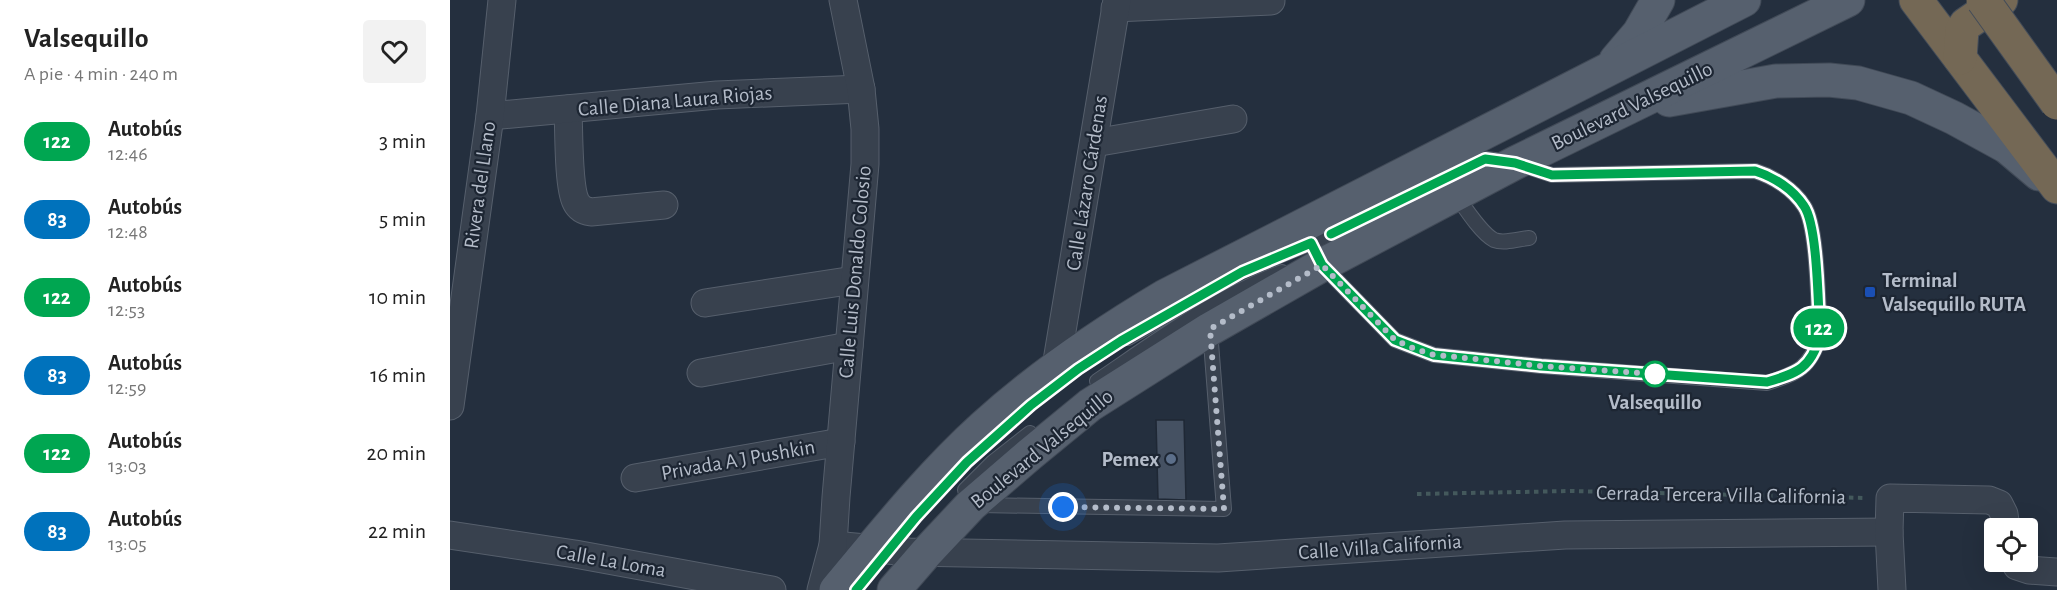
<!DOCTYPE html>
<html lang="es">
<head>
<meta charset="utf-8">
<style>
  :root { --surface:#fff; --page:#f2f2f2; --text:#222; --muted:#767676 }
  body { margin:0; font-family:"Alegreya Sans",sans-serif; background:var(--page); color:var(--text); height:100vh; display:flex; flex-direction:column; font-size:22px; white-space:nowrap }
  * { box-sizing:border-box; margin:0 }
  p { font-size:20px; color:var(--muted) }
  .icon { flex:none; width:33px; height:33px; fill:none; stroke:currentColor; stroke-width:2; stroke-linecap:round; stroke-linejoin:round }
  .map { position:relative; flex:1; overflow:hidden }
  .panel { display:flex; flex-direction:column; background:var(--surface); width:450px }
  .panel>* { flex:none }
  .badge { padding:0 12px; border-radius:20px; font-size:21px; line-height:39px }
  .fabs { position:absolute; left:1534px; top:518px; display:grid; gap:12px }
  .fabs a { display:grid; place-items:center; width:54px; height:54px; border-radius:6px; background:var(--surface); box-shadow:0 6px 24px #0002; font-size:30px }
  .you { position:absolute; width:30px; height:30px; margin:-15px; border:4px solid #fff; border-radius:50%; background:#1a73e8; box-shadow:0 0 0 9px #1a73e833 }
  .map>.badge { position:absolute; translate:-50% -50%; box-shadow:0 0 0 3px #fff }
  .round { display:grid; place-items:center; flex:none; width:63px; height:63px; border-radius:6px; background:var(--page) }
  .head { display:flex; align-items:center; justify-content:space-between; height:102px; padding:0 24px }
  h1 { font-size:28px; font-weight:700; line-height:45px }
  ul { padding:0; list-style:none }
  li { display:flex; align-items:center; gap:18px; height:78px; padding:0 24px }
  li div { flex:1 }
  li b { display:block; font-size:22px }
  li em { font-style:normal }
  li .badge { min-width:66px; font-weight:700; text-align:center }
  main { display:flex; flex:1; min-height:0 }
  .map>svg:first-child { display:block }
  .building { fill:#455162; stroke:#1f2835; stroke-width:1.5 }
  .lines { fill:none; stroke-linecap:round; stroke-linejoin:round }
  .lane-casing { stroke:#565f6c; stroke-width:16 }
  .street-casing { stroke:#565f6c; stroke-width:29 }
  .primary-casing { stroke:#414a57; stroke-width:35 }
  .highway-casing { stroke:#434c59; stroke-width:35 }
  .path { stroke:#44595c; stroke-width:4; stroke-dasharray:4.5 4.5; stroke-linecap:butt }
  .lane { stroke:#38414e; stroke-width:14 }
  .street { stroke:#38414e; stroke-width:27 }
  .primary { stroke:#56606e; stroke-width:33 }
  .highway { stroke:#746855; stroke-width:33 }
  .highway-bridge-casing { stroke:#434c59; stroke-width:35; stroke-linecap:butt }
  .highway-bridge { stroke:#746855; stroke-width:33 }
  .line-casing { stroke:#fff; stroke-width:14 }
  .line { stroke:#00a651; stroke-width:9 }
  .walk { stroke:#b4bcc9; stroke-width:6; stroke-dasharray:0 10.8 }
  .transit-dot { fill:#1a4fb4; stroke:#1d2633; stroke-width:2 }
  .stop-dot { fill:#fff; stroke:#00a651; stroke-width:3 }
  .service-dot { fill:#5c6f8a; stroke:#1d2633; stroke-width:2 }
  .labels { text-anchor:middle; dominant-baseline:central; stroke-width:4.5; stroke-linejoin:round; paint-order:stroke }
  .street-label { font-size:21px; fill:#b4bcc9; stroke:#1d2633 }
  .poi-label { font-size:21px; font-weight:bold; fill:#b4bcc9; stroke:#1d2633; text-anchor:start }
  .stop-label { font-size:21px; font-weight:bold; fill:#b4bcc9; stroke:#1d2633 }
</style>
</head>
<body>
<main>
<section class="panel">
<div class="head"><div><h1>Valsequillo</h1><p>A pie · 4 min · 240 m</p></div><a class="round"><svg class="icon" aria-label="heart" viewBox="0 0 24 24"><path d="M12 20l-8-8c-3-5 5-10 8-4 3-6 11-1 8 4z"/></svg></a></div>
<ul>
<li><span class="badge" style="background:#00a651;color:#fff">122</span><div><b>Autobús</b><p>12:46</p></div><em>3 min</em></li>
<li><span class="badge" style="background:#0072bc;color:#fff">83</span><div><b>Autobús</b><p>12:48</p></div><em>5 min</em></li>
<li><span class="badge" style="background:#00a651;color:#fff">122</span><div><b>Autobús</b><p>12:53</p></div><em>10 min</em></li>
<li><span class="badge" style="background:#0072bc;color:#fff">83</span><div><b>Autobús</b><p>12:59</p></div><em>16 min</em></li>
<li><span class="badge" style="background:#00a651;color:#fff">122</span><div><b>Autobús</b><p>13:03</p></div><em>20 min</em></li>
<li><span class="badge" style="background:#0072bc;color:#fff">83</span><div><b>Autobús</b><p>13:05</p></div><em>22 min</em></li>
</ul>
</section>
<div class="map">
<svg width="1607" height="590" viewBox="0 0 1607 590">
  <rect width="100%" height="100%" fill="#242f3e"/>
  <path class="building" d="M706,420h28l2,80 -28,-1z"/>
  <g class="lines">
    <g class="lane-casing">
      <g id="lane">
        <path d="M1006,195c9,13 25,38 38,45 10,4 25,-1 35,-2"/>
        <path d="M861,243l11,22 73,75 39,15 107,11 226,17c31,-10 43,-15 53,-47 -2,-28 -2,-110 -16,-130 -11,-17 -30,-29 -49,-35l-203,4 -30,-10"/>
        <path d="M814,262l47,-19 162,-79 12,-5 19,2"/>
        <path d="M678,338l74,-43"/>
        <path d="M647,381c59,-40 118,-84 185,-109"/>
        <path d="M515,490l28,-28 37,-29"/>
        <path d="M529,505l245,4 -14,-179"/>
      </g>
    </g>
    <g class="street-casing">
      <g id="street">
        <path d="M665,8l156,-7"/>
        <path d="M118,109c1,20 0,78 8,93 3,6 8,9 15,10l73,-7"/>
        <path d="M40,116l227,-21 144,-6"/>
        <path d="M644,143l139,-24"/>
        <path d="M255,303l149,-23"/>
        <path d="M606,367l61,-367"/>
        <path d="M251,373l148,-27"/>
        <path d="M0,406l40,-290 12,-116"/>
        <path d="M185,478l206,-36"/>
        <path d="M0,535l125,19 197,36"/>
        <path d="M383,545l76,7 309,6 347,-23 324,-3"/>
        <path d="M1564,561l3,5 12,4 28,2"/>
        <path d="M371,590l12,-45 3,-48 29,-333v-35l-4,-40 -18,-89"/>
        <path d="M1442,590l-3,-58 1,-34 99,2 10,4 5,10 2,14"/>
      </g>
    </g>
    <g class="primary-casing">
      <g id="primary">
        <path d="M1166,60l23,-27 19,-33"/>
        <path d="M1219,100l107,-19 53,-1 29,3 53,15 43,20 53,29 32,27"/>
        <path d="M386,590c47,-56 93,-114 147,-163 56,-51 118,-93 182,-131l579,-296"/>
        <path d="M444,590l32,-37 45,-48 58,-50 61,-50 120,-76 112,-64 193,-102 333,-163"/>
      </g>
    </g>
    <g class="highway-casing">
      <g id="highway">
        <path d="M1466,0l141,187"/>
        <path d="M1510,58l2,-28 4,-6 35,-24"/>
      </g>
    </g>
    <path class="path" d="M967,494l154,-3 294,7"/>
    <use href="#lane" class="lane"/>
    <use href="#street" class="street"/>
    <use href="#primary" class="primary"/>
    <use href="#highway" class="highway"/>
    <g class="highway-bridge-casing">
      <path id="highway-bridge" d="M1533,0l74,103"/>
    </g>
    <use href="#highway-bridge" class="highway-bridge"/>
  </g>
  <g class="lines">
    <g class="line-casing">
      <path id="line" d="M406,590l60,-73 51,-55 64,-57 47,-36 43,-28 121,-69 69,-29 11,22 73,75 39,15 107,11 226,16c31,-9 44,-14 53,-46 -2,-28 -2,-110 -16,-130 -11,-17 -30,-29 -49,-35l-203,4 -37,-12 -30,-4 -154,75"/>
    </g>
    <use href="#line" class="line"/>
    <path class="walk" d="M613,507l161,2 -14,-180 112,-64 73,75 20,9 19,6 22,2 85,9 114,8"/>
  </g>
  <rect class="transit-dot" x="1414" y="286" width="12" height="12" rx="3"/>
  <circle class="stop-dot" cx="1205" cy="374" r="12"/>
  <circle class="service-dot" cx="721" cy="459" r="6"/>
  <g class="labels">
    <g class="street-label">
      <text transform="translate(225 101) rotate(-5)">Calle Diana Laura Riojas</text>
      <text transform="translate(1182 106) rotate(-26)">Boulevard Valsequillo</text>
      <text transform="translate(637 183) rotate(-81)">Calle Lázaro Cárdenas</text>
      <text transform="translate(30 185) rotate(-82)">Rivera del Llano</text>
      <text transform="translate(405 272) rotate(-85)">Calle Luis Donaldo Colosio</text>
      <text transform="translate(592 449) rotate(-39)">Boulevard Valsequillo</text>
      <text transform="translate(288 460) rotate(-10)">Privada A J Pushkin</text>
      <text transform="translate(1271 495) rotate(1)">Cerrada Tercera Villa California</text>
      <text transform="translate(930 547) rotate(-4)">Calle Villa California</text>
      <text transform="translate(161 561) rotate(10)">Calle La Loma</text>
    </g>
    <g class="poi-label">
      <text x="1432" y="280">Terminal<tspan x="1432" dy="24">Valsequillo RUTA</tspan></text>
      <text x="709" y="459" text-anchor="end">Pemex</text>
    </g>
    <g class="stop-label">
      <text x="1205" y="402">Valsequillo</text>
    </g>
  </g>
</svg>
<div class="fabs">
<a><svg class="icon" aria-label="locate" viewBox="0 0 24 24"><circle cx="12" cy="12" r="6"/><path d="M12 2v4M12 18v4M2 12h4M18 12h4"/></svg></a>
</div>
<div class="you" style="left:613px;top:507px"></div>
<b class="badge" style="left:1369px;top:328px;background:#00a651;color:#fff">122</b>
</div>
</main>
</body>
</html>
